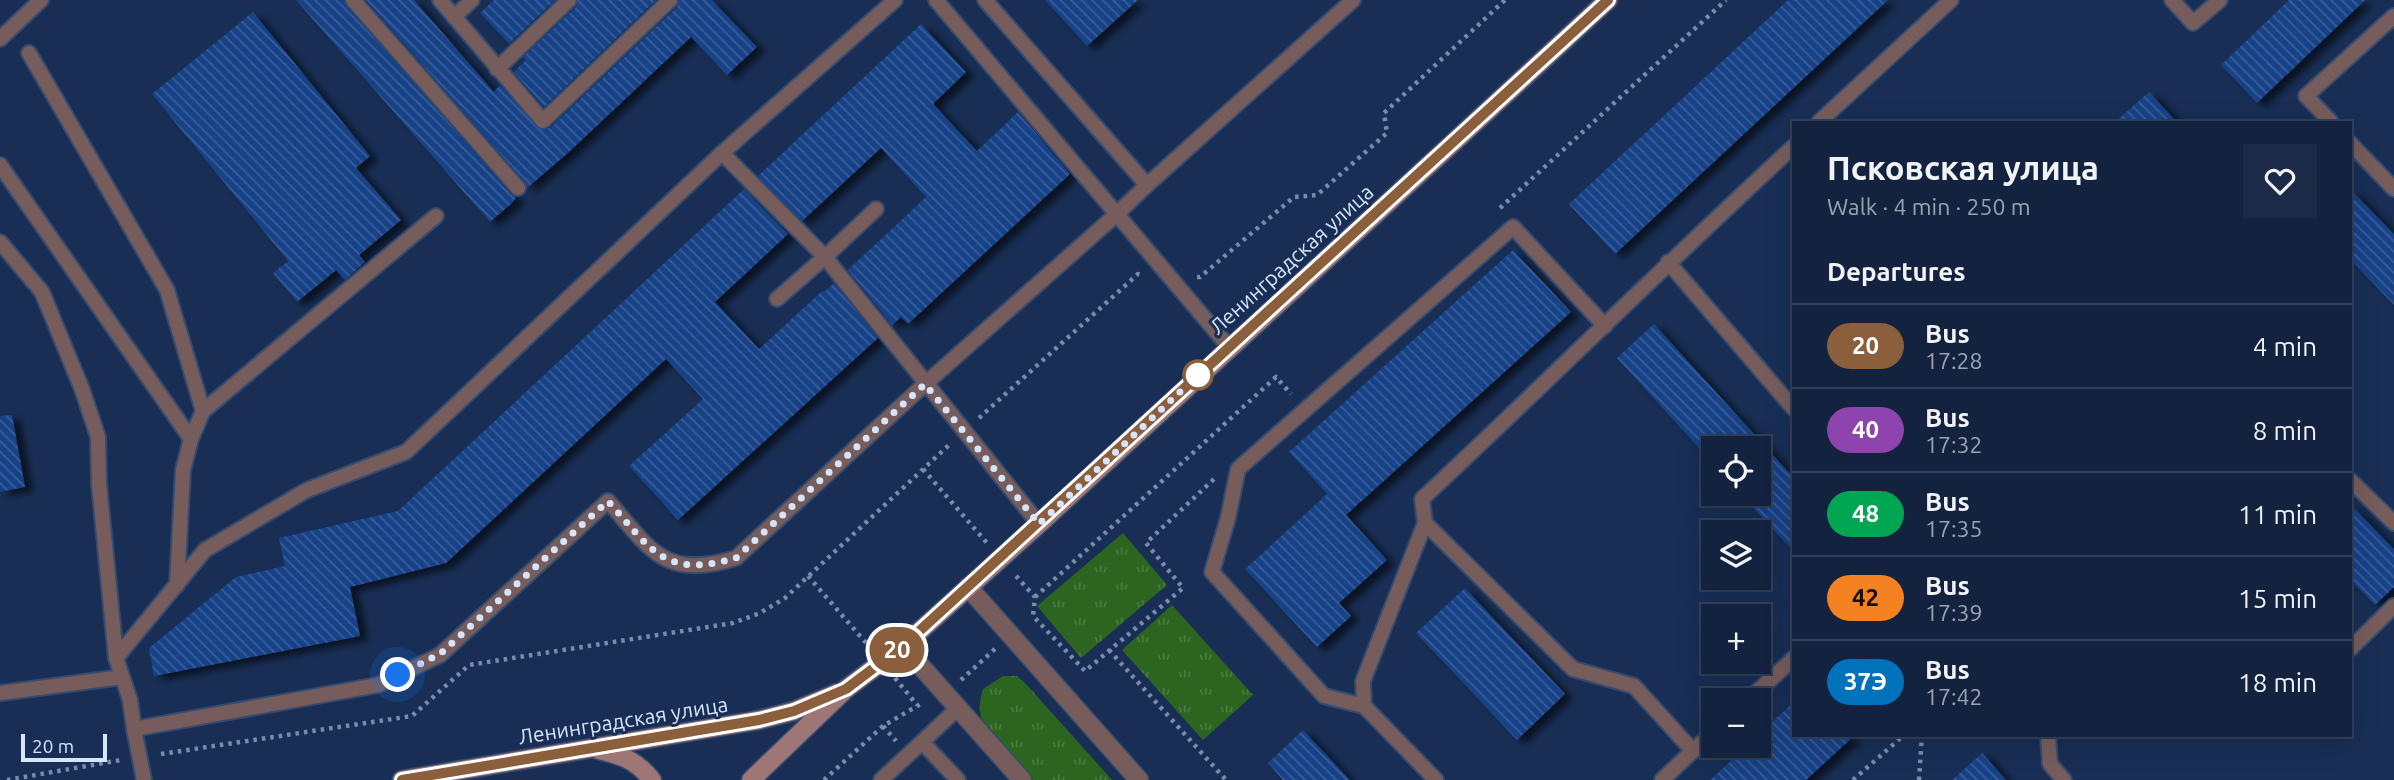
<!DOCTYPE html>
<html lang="en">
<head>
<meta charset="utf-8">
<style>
  :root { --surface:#12223f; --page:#1b2a46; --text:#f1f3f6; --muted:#9ca4b0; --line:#313f59 }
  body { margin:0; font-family:Ubuntu,sans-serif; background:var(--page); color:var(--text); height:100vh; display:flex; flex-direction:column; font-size:26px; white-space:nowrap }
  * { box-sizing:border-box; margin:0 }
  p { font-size:23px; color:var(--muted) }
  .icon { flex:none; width:38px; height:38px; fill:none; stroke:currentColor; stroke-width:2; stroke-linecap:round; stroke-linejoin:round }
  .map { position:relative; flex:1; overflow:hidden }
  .sheet { position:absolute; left:1792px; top:121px; width:560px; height:616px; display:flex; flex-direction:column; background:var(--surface); border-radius:0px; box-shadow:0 7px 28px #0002,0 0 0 2px var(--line) }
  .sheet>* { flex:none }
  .badge { padding:0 14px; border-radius:23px; font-size:24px; line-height:46px }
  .buttons { position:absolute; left:1701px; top:436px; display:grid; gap:14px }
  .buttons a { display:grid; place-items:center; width:70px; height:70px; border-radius:0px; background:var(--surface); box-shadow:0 7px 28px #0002,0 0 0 2px var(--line); font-size:35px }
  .scale { position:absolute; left:21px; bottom:18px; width:86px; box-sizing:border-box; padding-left:7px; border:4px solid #d6e5fd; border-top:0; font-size:19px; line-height:24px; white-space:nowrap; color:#d6e5fd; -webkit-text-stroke:5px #182e54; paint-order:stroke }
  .you { position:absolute; width:35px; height:35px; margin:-18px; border:5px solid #fff; border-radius:50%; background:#1a73e8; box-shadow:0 0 0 10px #1a73e833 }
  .map>.badge { position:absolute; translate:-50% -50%; box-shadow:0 0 0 4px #fff }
  h2 { padding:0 35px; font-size:26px; line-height:63px }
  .round { display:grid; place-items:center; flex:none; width:74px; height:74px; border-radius:0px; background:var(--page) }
  .headline { display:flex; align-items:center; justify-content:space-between; height:119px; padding:0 35px }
  h1 { font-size:33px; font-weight:700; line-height:52px }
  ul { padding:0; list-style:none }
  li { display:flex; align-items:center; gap:21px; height:84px; padding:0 35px; border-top:2px solid var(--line) }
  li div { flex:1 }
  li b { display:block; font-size:26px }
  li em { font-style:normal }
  li .badge { min-width:77px; font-weight:700; text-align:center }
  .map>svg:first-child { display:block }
  .grass { fill:url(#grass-tufts) }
  .building { fill:url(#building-back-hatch); filter:url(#shadow) }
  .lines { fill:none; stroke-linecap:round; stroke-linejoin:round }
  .service-casing { stroke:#364b6f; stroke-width:18 }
  .minor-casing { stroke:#364b6f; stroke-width:21 }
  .secondary-casing { stroke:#364b6f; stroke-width:21 }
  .path { stroke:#7a8cab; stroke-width:4.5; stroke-dasharray:3.5 5; stroke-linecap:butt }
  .service { stroke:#765d5c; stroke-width:14 }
  .minor { stroke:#765d5c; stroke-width:18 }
  .secondary { stroke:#9e7675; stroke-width:18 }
  .line-casing { stroke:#fff; stroke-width:16 }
  .line { stroke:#8b5e3c; stroke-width:10 }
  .walk { stroke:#d6e5fd; stroke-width:7; stroke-dasharray:0 12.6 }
  .stop-dot { fill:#fff; stroke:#8b5e3c; stroke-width:3.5 }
  .labels { text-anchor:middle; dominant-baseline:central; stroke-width:6; stroke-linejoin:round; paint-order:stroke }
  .street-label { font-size:21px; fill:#d6e5fd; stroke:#182e54 }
</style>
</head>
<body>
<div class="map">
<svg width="2394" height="780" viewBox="0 0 2394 780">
  <defs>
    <pattern id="grass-tufts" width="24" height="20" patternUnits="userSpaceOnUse" patternTransform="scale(1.75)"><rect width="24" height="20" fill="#2c651f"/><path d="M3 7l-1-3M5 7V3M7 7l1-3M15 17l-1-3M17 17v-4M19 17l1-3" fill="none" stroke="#4a7b40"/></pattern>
    <pattern id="building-back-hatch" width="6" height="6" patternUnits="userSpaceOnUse" patternTransform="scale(1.75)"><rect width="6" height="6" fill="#194287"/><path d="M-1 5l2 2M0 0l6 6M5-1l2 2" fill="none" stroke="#3a5d99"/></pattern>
    <filter id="shadow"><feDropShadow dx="8" dy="4.5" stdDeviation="3.5" flood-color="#0009"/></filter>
  </defs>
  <rect width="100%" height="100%" fill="#182e54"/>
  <g class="grass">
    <path d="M1123,533l44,52 -86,73 -44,-52z"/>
    <path d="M1172,605l81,90 -50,45 -81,-90z"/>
    <path d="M1003,676h14l9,8 86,96h-79c-16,-17 -49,-44 -53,-68 -1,-8 1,-15 3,-23z"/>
  </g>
  <g class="building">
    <path d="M296,0h48l2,6 165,188 5,3 -3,5 -23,20z"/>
    <path d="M366,0h48l80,92 6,-7 41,45 9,-2 127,-121 2,-7h33l45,47 -30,28 -36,-38 -122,115 -42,36 -2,-6z"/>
    <path d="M494,0h61l-46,44 -29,-31z"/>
    <path d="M578,0h78l-112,107 -30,-35 12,-12 -3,-3 53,-50z"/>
    <path d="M1045,0h93l-51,46z"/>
    <path d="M1788,0h100l-273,254 -46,-50z"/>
    <path d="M2289,0h76l-108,103 -36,-38z"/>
    <path d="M253,12l117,144 -14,12 45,52 -42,35 6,7 -20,18 -9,-10 -39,32 -24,-29 15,-12 -136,-167z"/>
    <path d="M921,24l45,48 -33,32 44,47 41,-39 52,62 -162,150 -7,-7 -9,8 -44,-55 78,-73 -45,-49 -79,73 -44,-45z"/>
    <path d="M2149,92l28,30h-62z"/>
    <path d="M744,189l44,45 -73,68 44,47 63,-58 2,1 10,-9 44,55 -200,182 -49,-54 74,-67 -37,-40 -220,204 -96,24 10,49 -206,40 -5,-28 87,-71 49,-11 -6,-28 119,-27z"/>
    <path d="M2350,189l44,45v71l-44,-46z"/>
    <path d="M1513,250l58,62 -225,203 41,45 -48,43 12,13 -34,31 -72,-78 82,-75 -38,-42z"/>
    <path d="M1654,324l140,154v74l-54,-58h19v-46h-60l-82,-90z"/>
    <path d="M12,415l13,72 -25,5v-76z"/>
    <path d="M2350,504l44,45v38l-19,18 -25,-25z"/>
    <path d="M1465,588l100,106 -48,46 -101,-107z"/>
    <path d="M1794,702v33h61l-49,45h-96l37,-34h12v-12z"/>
    <path d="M1303,730l47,50h-67l-15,-17z"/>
    <path d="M1982,753l24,27h-54z"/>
  </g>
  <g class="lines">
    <g class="service-casing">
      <g id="service">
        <path d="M353,0l165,188"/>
        <path d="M440,0l103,121 127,-121"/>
        <path d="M936,0l293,347"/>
        <path d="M2172,0l21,23 27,-23"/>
        <path d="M454,17l18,-17"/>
        <path d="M0,39l41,-39"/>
        <path d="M29,53l138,237 36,121 -12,28 -8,31 -6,115"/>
        <path d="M497,69l72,-69"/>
        <path d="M1819,122l132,-122"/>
        <path d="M2331,122l-25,-26 88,-80"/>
        <path d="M2350,143l44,46"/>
        <path d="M722,153l173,-153"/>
        <path d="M0,165l191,274"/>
        <path d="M1147,185l206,-185"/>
        <path d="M876,209l-51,48 214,267"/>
        <path d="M0,242l42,50 40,97 16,48 1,47 17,174 14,42 4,29"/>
        <path d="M1668,262l126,147"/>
        <path d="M203,411l233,-195"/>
        <path d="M2350,480l44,43"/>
        <path d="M1425,523l148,146 61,17 59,65"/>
        <path d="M2350,649l44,-43"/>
        <path d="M116,658l89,-108 102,-60 99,-38 316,-299 103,104 -48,42"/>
        <path d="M0,693l122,-16"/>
        <path d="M1748,700l46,-42"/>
        <path d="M1364,706l-40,-10 -112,-124 16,-54 10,-49 275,-242 92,99"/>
        <path d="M2048,735l2,29 14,16"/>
        <path d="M922,742l36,-34"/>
        <path d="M144,780l-10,-51 244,-44 62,-30 168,-154c43,49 56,79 128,57l189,-174 193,-171 29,-28 -162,-185"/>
        <path d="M881,780l41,-38 36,38"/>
        <path d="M1436,780l-72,-74 -1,-25 62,-158 -3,-24c125,-117 246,-237 372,-353"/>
        <path d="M1662,780l51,-48"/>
      </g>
    </g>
    <g class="minor-casing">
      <g id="minor">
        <path d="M968,587l171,193"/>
        <path d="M903,646l119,134"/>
      </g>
    </g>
    <g class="secondary-casing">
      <g id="secondary">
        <path d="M599,750c24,6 37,10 53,30"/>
        <path d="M402,780l357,-60 35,-9 43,-18"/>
        <path d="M751,780l95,-91 57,-43 136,-122 569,-524"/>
      </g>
    </g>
    <g class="path">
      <path d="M1500,208l226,-208"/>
      <path d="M1197,277h3l94,-80 23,-2 70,-62 -3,-20 121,-113"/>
      <path d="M979,418l159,-144 4,1"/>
      <path d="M923,469l64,74"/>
      <path d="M808,576l59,68"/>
      <path d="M1016,576l19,21 -2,19 52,55 98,-83 -37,-45 68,-64"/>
      <path d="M1035,597l241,-220 15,17"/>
      <path d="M1109,650l117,130"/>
      <path d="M895,678l22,27"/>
      <path d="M961,680l35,-32"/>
      <path d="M883,726l13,15"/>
      <path d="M161,754l251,-38 57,-51 264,-42 27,-10 25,-15 164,-153"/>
      <path d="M7,780l114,-20"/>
      <path d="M824,780l59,-54 41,-24"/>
      <path d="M1853,780l51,-45"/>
      <path d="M1919,780l3,-45"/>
    </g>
    <use href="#service" class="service"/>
    <use href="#minor" class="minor"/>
    <use href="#secondary" class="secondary"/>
  </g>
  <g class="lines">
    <g class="line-casing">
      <path id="line" d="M402,780l357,-60 35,-9 52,-22 57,-43 705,-646"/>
    </g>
    <use href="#line" class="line"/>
    <path class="walk" d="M398,675l42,-21 168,-153c44,49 56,78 128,57l189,-174 114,140 159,-149"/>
  </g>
  <circle class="stop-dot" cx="1198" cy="375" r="14"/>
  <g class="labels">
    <g class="street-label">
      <text transform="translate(1291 259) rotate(-42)">Ленинградская улица</text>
      <text transform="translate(623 720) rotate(-9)">Ленинградская улица</text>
    </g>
  </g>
</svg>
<div class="buttons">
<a><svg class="icon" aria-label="locate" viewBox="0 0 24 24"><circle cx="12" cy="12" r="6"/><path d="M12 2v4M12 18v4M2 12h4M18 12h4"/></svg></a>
<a><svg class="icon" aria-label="layers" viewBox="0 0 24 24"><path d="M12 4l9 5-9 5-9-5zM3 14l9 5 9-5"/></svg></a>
<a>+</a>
<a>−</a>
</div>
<div class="scale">20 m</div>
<div class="you" style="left:398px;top:675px"></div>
<b class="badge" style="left:897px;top:650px;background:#8b5e3c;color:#fff">20</b>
<section class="sheet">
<div class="headline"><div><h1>Псковская улица</h1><p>Walk · 4 min · 250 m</p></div><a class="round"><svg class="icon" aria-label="heart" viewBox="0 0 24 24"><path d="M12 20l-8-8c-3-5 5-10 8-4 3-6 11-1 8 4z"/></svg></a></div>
<h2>Departures</h2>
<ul>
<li><span class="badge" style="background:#8b5e3c;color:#fff">20</span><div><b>Bus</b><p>17:28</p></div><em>4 min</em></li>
<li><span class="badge" style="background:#8e44ad;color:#fff">40</span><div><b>Bus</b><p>17:32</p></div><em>8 min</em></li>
<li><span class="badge" style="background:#00a651;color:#fff">48</span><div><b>Bus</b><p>17:35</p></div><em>11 min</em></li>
<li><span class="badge" style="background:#f58220;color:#111">42</span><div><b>Bus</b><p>17:39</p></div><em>15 min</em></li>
<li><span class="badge" style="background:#0072bc;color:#fff">37Э</span><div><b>Bus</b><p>17:42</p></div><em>18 min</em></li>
</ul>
</section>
</div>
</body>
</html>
